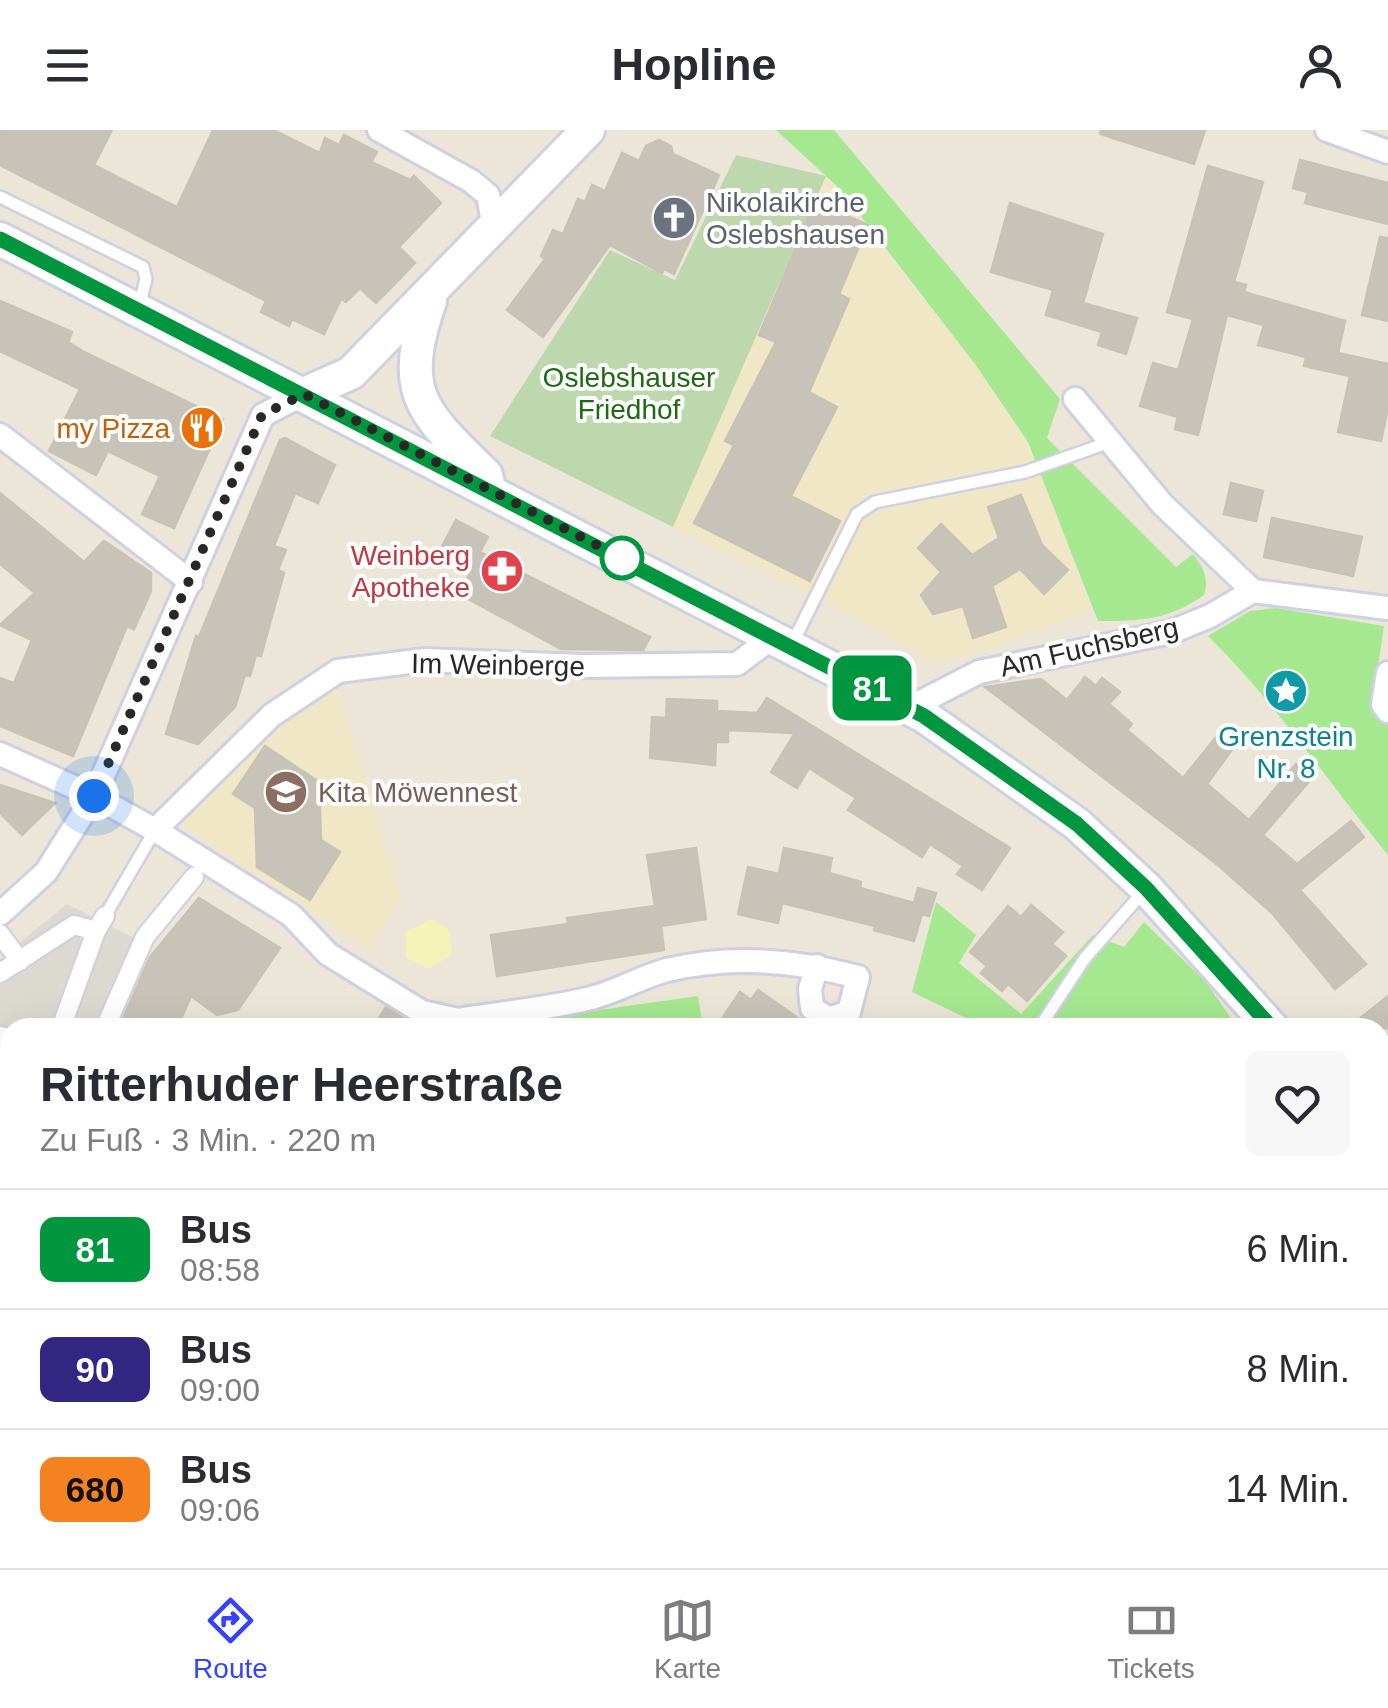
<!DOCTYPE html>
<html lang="de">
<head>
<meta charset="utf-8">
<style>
  :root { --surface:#fff; --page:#f7f7f7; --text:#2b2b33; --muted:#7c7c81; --line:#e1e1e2; --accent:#3343ff }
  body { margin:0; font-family:Arial,sans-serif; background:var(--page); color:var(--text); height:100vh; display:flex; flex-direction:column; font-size:38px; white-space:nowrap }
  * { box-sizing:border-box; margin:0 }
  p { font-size:32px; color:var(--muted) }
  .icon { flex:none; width:55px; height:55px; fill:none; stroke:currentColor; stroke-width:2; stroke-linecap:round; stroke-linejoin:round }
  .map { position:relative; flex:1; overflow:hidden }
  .drawer { position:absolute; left:0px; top:888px; width:1390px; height:552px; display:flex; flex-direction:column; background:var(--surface); border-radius:30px 30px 0 0; box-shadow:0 10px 40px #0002 }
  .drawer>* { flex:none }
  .badge { padding:0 20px; border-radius:15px; font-size:35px; line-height:65px }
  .you { position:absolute; width:50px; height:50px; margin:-25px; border:8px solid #fff; border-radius:50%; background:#1a73e8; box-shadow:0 0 0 15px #1a73e833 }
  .map>.badge { position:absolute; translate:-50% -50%; box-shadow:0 0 0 5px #fff }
  .round { display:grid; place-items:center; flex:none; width:105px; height:105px; border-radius:15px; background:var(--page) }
  .overview { display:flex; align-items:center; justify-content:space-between; height:170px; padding:0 40px }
  h1 { font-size:48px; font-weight:700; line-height:75px }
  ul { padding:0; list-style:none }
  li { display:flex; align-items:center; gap:30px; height:120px; padding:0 40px; border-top:2px solid var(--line) }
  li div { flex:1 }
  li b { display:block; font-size:38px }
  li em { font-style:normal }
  li .badge { min-width:110px; font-weight:700; text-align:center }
  header { display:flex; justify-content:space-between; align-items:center; height:130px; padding:0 40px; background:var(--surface); font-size:45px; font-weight:700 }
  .tab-bar { display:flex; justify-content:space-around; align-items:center; height:140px; border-top:2px solid var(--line); background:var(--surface); font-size:28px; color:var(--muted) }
  .tab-bar a { display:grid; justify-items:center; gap:5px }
  .tab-bar .current { color:var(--accent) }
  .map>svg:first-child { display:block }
  .education { fill:#f0e7c6 }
  .green { fill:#a5e890 }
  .sand { fill:#f5f2b8 }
  .cemetery { fill:#bed8ae }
  .plaza { fill:#dcd9d0 }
  .building { fill:#c7c3b9; stroke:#c8c2b2; stroke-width:2.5 }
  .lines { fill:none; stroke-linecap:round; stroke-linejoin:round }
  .service-casing { stroke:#ced0e3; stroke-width:16 }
  .pedestrian-casing { stroke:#ced0e3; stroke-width:22 }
  .minor-casing { stroke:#ced0e3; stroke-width:28 }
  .secondary-casing { stroke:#ced0e3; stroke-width:38 }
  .service { stroke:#fff; stroke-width:11 }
  .pedestrian { stroke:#fff; stroke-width:18 }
  .minor { stroke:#fff; stroke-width:22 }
  .secondary { stroke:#fff; stroke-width:32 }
  .line-casing { stroke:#fff; stroke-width:22 }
  .line { stroke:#009640; stroke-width:15 }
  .walk { stroke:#282828; stroke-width:10; stroke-dasharray:0 18 }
  .stop-dot { fill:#fff; stroke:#009640; stroke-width:5 }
  .labels { text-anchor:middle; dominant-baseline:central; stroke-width:8; stroke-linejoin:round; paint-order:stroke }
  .worship-label { font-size:28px; fill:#5b616d; stroke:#fff; text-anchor:start }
  .park-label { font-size:28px; fill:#1c6b13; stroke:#fff }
  .food-label { font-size:28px; fill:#c56008; stroke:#fff; text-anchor:end }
  .health-label { font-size:28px; fill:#be3a42; stroke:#fff; text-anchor:end }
  .street-label { font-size:28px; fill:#282828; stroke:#fff }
  .culture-label { font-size:28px; fill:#0d838f; stroke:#fff }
  .education-label { font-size:28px; fill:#785e54; stroke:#fff; text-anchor:start }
</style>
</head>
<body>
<header><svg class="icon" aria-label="menu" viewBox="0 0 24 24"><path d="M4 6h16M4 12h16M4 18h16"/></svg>Hopline<svg class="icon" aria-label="person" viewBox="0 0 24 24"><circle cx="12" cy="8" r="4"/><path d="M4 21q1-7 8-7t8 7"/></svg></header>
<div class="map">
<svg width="1388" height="1438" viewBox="0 0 1388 1438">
  <rect width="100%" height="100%" fill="#ece6d9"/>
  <g class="education">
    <path d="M826,46l149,188 53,78 64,169 -104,39 -53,14 -119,-68 -143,-69z"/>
    <path d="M336,552l66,216 -32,53 -198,-133 101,-90z"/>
    <path d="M671,1430h348l-2,8h-347z"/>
  </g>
  <g class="green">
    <path d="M776,0h58l226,269 -13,39 129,129 17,-13c11,14 16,24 11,41 -35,25 -63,26 -106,26l-70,-179 -53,-78 -135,-175z"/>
    <path d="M1276,478l108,18 -12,81 16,16v132c-60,-73 -112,-152 -180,-219l42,-25z"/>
    <path d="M936,772l40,33 -17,28 62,51 72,-79 31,12 20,-25 62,60 31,45h-273l4,-8 -56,-27z"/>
    <path d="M698,866l5,31 -231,1z"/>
    <path d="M1380,1104l8,11v323h-371l2,-8h361z"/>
  </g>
  <path class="sand" d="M432,789l17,11 3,24 -23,15 -23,-11v-26z"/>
  <path class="cemetery" d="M736,25l90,21 -153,351 -183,-91 120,-186 65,30z"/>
  <path class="plaza" d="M67,774l79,40 -37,83 -99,1v65l-10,-1v-133z"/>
  <g class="building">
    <path d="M0,0h112l-18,35 83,42 36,-77h60l47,23 5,-15 14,7 5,-10 33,17 -6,10 39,18 4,-4 27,27 -42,44 16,16 -39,40 -16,-15 -14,14 -5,-3 -17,35 -32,-15 -3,7 -28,-14 5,-11 -266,-136z"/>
    <path d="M1101,0h104l-11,34 -94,-30z"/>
    <path d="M659,10l12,6 2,8 46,21 -45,99 -10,-5 -2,4 -52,-28 -67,92 -36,-27 38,-51 -4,-3 12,-26 10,4 15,-35 7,3 7,-17 13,6 17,-38 17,8 7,-15z"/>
    <path d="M1300,30l88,23v41l-83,-21 3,-11 -15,-4z"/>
    <path d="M1208,36l55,16 -29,100 12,3 -2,7 101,29 -7,32 50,11v43l-7,34 -43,-9 12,-56 -46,-10 2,-9 -48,-12 6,-20 -37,-10 -29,120 -23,-6 3,-12 -38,-11 13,-43 25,7 15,-51 -26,-7z"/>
    <path d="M815,72l53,23 -29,69 10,5 -40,93 28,15 -46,89 49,25 -30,60 -116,-58 40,-78 -9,-4 51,-99 -17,-7z"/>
    <path d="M1010,73l93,31 -20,69 54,15 -11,36 -28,-9 4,-13 -56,-17 7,-25 -62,-18z"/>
    <path d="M1380,107l8,1v83l-26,-6z"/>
    <path d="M0,171l72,31 -4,10 16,10 139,67 -49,109 -32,-14 18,-38 -52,-25 -12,24 -47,-24 31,-62 -80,-38z"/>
    <path d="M285,308l50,27 -17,38 -23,-10 -21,53 12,4 -8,20 6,3 -23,83 -5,-1 -6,21 -5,-1 -10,32 -37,37 -32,-10 30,-98 3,1 81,-197z"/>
    <path d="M1231,353l32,8 -7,30 -32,-7z"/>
    <path d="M0,363l84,69 20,-21 47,32v18l-17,38 -7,-3 -54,130 -73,-30v-48l14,5 18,-43 -32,-15 35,-32 -35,-29z"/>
    <path d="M1021,365l21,50 26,25 -24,24 -24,-25 -28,17 14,41 -33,11 -10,-32 -30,8 -12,-19 20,-23 -23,-24 23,-24 31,31 27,-17 -11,-31z"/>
    <path d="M1272,388l90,19 -9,39 -89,-19z"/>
    <path d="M456,390l32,17 -8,15 170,85 -7,13 -82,-1 -102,-55 12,-23 -33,-17z"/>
    <path d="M1085,547l11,9 6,-8 18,14 -11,12 23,20 -5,6 56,48 38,-47 15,13 -29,40 42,36 47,-56 16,14 -49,57 34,29 54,-43 13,16 -64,53 66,74 -31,25 -63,-76 -54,-48 -233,-178 56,-8 26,21z"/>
    <path d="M767,568l243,150 -28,42 -25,-16 6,-8 -33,-22 -8,13 -74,-47 8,-12 -47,-30 -12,20 -26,-16 24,-39 -67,-3v12h-12l-1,23 -65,-7 2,-41 14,1 1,-19 50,2v10l40,2z"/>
    <path d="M265,616l54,36 2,58 19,12 -30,48 -53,-33 -2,-59 -22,-14z"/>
    <path d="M0,655l55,18 -33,32 -22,-22z"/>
    <path d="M696,718l10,71 -45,7 3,24 -167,26 -6,-41 77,-11 -1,-6 88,-12 -8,-51z"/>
    <path d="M784,718l48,10 -3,15 32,9 -1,6 54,15 4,-15 18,5 -7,23 -7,-2 -8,27 -40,-11 1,-4 -93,-23 -4,20 -40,-9 10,-47 31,7z"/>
    <path d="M199,768l81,50 -42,62 -21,5 -26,-19 -14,32h-58l31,-71z"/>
    <path d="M1031,775l32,27 -11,12 14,12 -39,45 -19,-17 -6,7 -21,-18 6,-7 -17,-14 38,-46 13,11z"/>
    <path d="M758,860l54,38h-81l-10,-8 19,-28 11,8z"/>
    <path d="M1388,866v32h-40z"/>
    <path d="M386,877l28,18 9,3h-34l-11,-8z"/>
  </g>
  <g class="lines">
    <g class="service-casing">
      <g id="service">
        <path d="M0,67l143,70 3,12 -7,28"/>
        <path d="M791,516l66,-132 18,-12 150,-30 85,-30"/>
        <path d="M105,786l50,-86"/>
        <path d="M1039,898l46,-70 59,-67"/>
        <path d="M880,1438l1,-8"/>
      </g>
    </g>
    <g class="pedestrian-casing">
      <g id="pedestrian">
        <path d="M0,804l20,27"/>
        <path d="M0,843l74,-48 22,6 9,-15"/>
        <path d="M61,898l35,-97"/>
        <path d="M105,898l40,-91 49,-60"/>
        <path d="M0,906l10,2"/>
        <path d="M0,957l10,2"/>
      </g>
    </g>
    <g class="minor-casing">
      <g id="minor">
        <path d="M379,0l92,51 17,14 6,32"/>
        <path d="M1327,0l61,22"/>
        <path d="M1075,269l87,105 91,87"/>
        <path d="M0,305l191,147"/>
        <path d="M1388,543l-5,31 5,7"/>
        <path d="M909,578l70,-36 192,-40 39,-16 43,-25 135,17"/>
        <path d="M0,624l94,42 61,34 136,85 37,39 94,58 36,8c42,-7 87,-11 129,-21 28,-6 53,-22 80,-29 65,-15 127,-10 191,7l-9,35 -20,7 -17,-11 -2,-19 7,-23"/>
        <path d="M155,700l117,-115 66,-44 87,-11 158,6 154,-2 36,-27"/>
        <path d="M0,784l46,-42 48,-76 169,-381 41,-21"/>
        <path d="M0,1088l10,1"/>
        <path d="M442,1430l19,8"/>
        <path d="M650,1438l1,-8"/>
      </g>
    </g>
    <g class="secondary-casing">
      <g id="secondary">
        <path d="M0,109l924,477 153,108 69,64 126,140"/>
        <path d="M430,171c-32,93 -9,110 56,174l3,13"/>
        <path d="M304,264l47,-21 237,-243"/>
        <path d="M1380,1044l8,11"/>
      </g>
    </g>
    <use href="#service" class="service"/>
    <use href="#pedestrian" class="pedestrian"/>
    <use href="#minor" class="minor"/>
    <use href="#secondary" class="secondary"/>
  </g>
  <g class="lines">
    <g class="line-casing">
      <path id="line" d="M0,109l924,477 153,108 69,64 126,140"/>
    </g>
    <use href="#line" class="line"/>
    <path class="walk" d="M94,666l168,-381 42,-21 318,164"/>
  </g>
  <defs>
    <g id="church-disc" transform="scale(2.25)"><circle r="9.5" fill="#6b7280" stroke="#fff"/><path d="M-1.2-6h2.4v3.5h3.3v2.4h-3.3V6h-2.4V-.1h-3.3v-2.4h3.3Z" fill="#fff"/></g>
    <g id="restaurant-disc" transform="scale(2.25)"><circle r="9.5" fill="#e8710a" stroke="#fff"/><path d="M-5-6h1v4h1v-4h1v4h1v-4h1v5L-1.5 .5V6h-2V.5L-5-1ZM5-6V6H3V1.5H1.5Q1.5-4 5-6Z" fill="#fff"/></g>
    <g id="pharmacy-disc" transform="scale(2.25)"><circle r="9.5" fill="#e0444e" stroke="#fff"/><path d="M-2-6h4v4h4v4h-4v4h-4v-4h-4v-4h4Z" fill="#fff"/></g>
    <g id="sight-disc" transform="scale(2.25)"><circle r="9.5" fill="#0f9aa8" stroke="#fff"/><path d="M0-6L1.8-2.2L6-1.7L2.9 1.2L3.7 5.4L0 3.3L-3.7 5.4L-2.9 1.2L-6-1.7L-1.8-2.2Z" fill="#fff"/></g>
    <g id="school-disc" transform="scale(2.25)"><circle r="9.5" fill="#8d6e63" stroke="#fff"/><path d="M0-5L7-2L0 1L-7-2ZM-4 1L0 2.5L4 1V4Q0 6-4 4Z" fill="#fff"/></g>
  </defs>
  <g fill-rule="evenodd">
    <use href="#church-disc" x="674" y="88"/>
    <use href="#restaurant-disc" x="202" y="298"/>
    <use href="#pharmacy-disc" x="502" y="441"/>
    <use href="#sight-disc" x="1286" y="561"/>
    <use href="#school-disc" x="286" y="662"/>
  </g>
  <circle class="stop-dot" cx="622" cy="428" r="20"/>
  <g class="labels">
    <g class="worship-label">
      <text x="706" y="72">Nikolaikirche<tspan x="706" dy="32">Oslebshausen</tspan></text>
    </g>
    <g class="park-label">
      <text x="629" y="247">Oslebshauser<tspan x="629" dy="32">Friedhof</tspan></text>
    </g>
    <g class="food-label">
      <text x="170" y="298">my Pizza</text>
    </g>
    <g class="health-label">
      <text x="470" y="425">Weinberg<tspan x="470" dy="32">Apotheke</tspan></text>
    </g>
    <g class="street-label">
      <text transform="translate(1089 517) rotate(-13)">Am Fuchsberg</text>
      <text transform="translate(498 535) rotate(1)">Im Weinberge</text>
    </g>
    <g class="culture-label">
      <text x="1286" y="606">Grenzstein<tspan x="1286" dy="32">Nr. 8</tspan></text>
    </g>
    <g class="education-label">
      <text x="318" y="662">Kita Möwennest</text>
    </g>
  </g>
</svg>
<div class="you" style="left:94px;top:666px"></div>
<b class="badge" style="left:872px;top:558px;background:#009640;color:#fff">81</b>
<section class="drawer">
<div class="overview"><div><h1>Ritterhuder Heerstraße</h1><p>Zu Fuß · 3 Min. · 220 m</p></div><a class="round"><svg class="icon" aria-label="heart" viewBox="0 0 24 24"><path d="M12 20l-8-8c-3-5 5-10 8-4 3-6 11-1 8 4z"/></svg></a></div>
<ul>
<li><span class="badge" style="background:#009640;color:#fff">81</span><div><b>Bus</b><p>08:58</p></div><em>6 Min.</em></li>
<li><span class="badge" style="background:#312783;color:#fff">90</span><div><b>Bus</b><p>09:00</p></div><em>8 Min.</em></li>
<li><span class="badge" style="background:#f58220;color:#111">680</span><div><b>Bus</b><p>09:06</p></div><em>14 Min.</em></li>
</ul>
</section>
</div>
<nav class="tab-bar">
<a class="current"><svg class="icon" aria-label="directions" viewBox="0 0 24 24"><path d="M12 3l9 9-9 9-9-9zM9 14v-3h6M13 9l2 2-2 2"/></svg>Route</a>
<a><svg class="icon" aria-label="map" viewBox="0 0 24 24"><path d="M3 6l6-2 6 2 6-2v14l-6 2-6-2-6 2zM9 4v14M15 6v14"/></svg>Karte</a>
<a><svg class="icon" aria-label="tickets" viewBox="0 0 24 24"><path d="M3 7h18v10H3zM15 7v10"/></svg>Tickets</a>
</nav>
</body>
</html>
